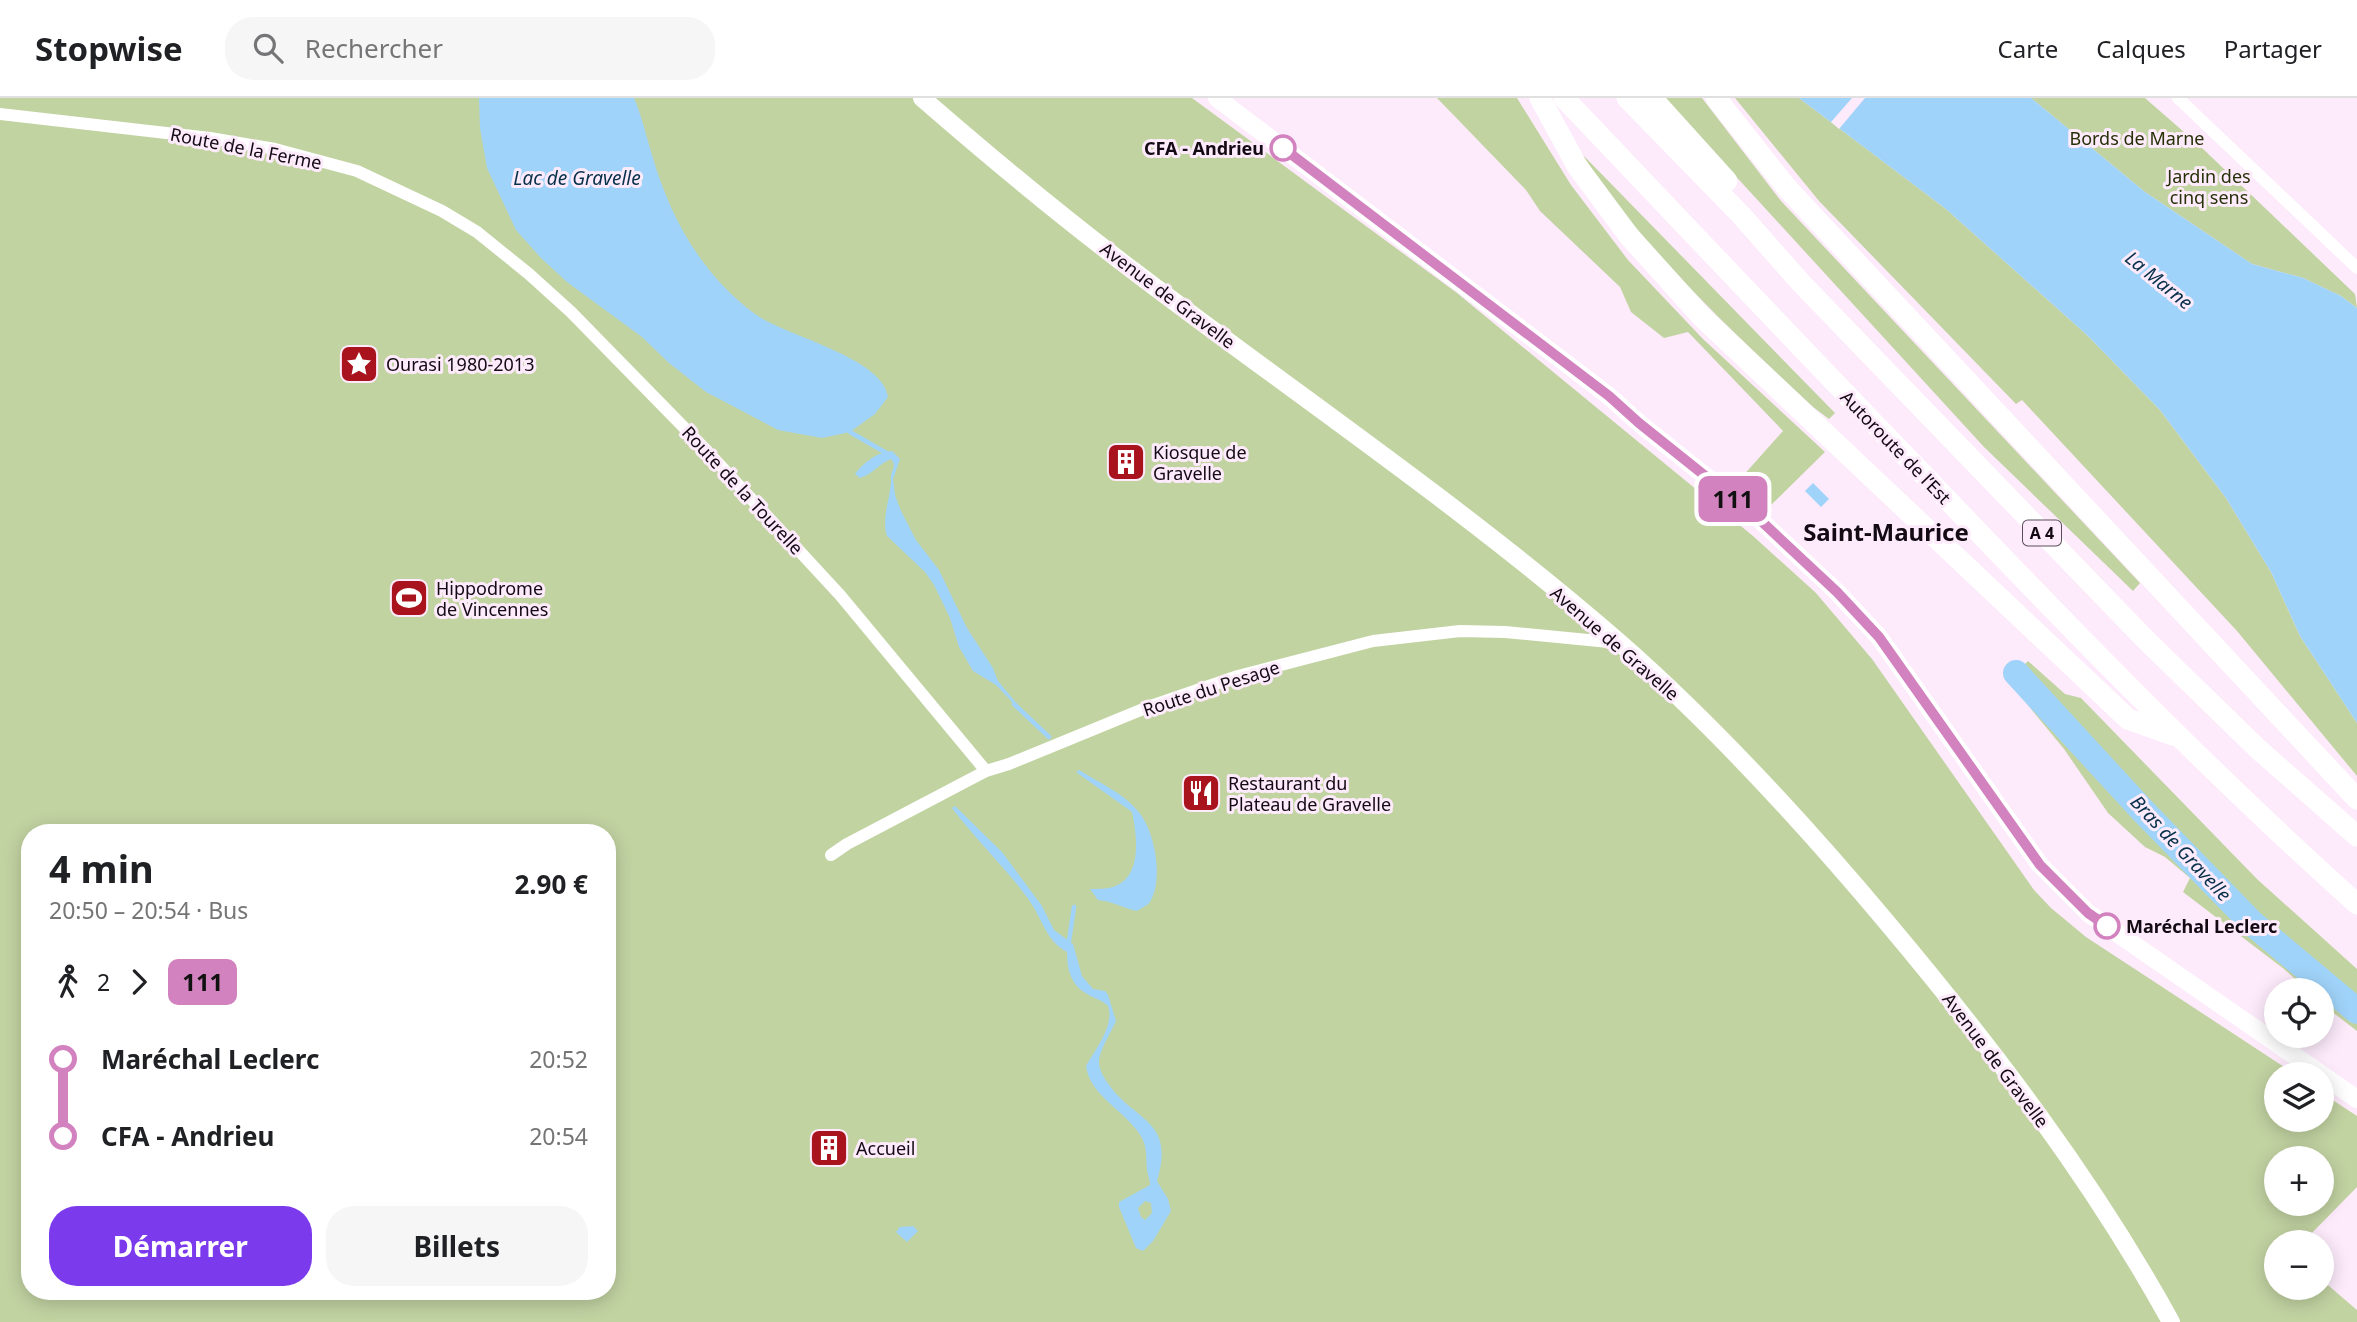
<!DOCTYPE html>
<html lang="fr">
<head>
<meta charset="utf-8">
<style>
  :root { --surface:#fff; --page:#f6f6f6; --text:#202124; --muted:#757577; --line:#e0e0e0; --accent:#7c3aed }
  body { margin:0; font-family:"Noto Sans",sans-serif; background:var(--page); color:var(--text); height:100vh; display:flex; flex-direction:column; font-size:26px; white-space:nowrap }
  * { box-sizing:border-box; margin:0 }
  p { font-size:23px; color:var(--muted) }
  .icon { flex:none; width:38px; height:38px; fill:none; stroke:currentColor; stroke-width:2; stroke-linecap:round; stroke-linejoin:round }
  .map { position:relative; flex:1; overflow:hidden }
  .sheet { position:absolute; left:21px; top:726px; width:595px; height:476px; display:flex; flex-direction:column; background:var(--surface); border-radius:28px; box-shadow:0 4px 18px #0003 }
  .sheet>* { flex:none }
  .badge { padding:0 14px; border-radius:10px; font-size:24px; line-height:46px }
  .buttons { position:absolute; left:2264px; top:880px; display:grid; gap:14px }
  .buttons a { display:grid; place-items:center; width:70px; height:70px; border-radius:50%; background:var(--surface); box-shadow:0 4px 18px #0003; font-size:35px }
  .map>.badge { position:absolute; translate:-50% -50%; box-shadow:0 0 0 4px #fff }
  .legs { display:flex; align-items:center; gap:10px; height:77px; padding:0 28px; font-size:23px }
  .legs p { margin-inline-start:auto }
  .head { display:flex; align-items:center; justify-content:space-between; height:119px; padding:0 28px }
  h1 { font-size:38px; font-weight:700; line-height:52px }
  .button { display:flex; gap:14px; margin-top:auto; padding:14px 28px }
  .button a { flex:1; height:80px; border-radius:28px; background:var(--accent); color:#fff; font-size:28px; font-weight:700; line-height:80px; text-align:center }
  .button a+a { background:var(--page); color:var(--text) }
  ul { padding:0 28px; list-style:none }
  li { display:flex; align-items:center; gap:24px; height:77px; font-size:26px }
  li i { display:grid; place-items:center; width:10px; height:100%; margin:0 9px; background:currentColor }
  li i::after { content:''; width:18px; height:18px; margin:-9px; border:5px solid; border-radius:50%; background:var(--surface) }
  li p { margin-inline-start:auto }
  li:first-child i { background:linear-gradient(#0000 50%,currentColor 0) }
  li:last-child i { background:linear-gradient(currentColor 50%,#0000 0) }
  header { display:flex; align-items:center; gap:42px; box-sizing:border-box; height:98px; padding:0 35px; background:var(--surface); border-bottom:2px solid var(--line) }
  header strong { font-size:33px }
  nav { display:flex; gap:38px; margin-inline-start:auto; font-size:24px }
  .search { width:490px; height:63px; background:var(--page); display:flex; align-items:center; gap:18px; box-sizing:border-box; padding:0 24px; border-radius:28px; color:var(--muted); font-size:26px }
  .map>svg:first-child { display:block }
  .green { fill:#c2d3a2; fill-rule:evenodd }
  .water { fill:#a0d3f9; fill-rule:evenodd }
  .pier { fill:#fdebfb }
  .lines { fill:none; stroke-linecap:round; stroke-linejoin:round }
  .stream { stroke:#a0d3f9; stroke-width:4.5 }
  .river { stroke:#a0d3f9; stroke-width:26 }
  .street { stroke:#fff; stroke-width:12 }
  .secondary { stroke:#fff; stroke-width:18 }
  .highway { stroke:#fff; stroke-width:21 }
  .line-1-casing { stroke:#fff; stroke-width:16 }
  .line-1 { stroke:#d282be; stroke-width:10 }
  .stop-1-dot { fill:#fff; stroke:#d282be; stroke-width:3.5 }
  .labels { text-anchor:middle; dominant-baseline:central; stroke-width:6; stroke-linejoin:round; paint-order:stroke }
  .shield { fill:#fdebfb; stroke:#594e59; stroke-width:2 }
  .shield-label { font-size:16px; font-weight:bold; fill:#130a13 }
  .park-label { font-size:18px; fill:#253007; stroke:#fdebfb }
  .street-label { font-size:18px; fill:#130a13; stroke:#fdebfb }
  .stop-label { font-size:18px; font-weight:bold; fill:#130a13; stroke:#fdebfb; text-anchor:end }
  .poi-label { font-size:18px; fill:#130a13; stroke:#fdebfb; text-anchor:start }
  .water-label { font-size:19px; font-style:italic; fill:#07304a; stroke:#fdebfb }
  .district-label { font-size:24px; font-weight:bold; fill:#130a13; stroke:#fdebfb }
</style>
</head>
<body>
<header>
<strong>Stopwise</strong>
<div class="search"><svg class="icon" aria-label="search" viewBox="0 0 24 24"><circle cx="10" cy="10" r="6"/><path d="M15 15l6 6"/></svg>Rechercher</div>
<nav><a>Carte</a><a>Calques</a><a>Partager</a></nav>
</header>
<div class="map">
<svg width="2357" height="1224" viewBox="0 0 2357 1224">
  <rect width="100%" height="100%" fill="#fdebfb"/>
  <g class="green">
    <path d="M0,0h1192l265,195 296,243 63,57 56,66 162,231 17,18 35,29 209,137h-18v46h45v-27l35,23v71l-54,55h-26v46h45v-8l35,30v12h-2357zM30,735h577v459h-577zM2277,1060h45v46h-45z"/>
    <path d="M1437,0h80l54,87 57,75 75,79 122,113 -55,54 -29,-28 42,-47 -95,-99 -24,6 -33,-26 -11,-25 -80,-76 -14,-21z"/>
    <path d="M1664,0h38l79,103 359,382 -7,8 -149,-144z"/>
    <path d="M1735,0h64l147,111 141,126 73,75 66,88 45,74 29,64 57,87v53l-120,-145 -215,-231 -6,4 -197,-203z"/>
    <path d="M2031,0h114l55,48 155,148 2,14 -16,-12 -38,-18 -51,-14 -107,-72z"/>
    <path d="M1582,56l253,259 -6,6 -16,-12c-83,-78 -169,-156 -231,-253z"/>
    <path d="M2028,563l37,33 16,4 176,181 100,90v62l-35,-27v-14h-15l-23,-21 -101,-77 7,-14 -25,-21 -20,-10 -37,-34 -44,-64 -56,-68z"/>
  </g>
  <g class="water">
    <path d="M479,0h155c8,19 12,37 18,57 18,62 49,119 103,159 30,22 128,43 133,83l-13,17 -25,18 -28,6 -44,-8 -72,-38 -37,-29 -27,-26 -75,-55 -26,-24 -25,-28 -29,-62 -7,-40z"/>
    <path d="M1799,0h232l114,94 107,72 51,14 38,18 16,12v415l-57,-87 -29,-64 -45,-74 -66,-88 -73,-75 -141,-126z"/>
    <path d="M892,353l8,8 -7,20 2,16 6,16 15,29 23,30 28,58 26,40 5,13 20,24 -1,2 -21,-22 -23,-14 -14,-24 -9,-29 -16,-33 -9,-13 -38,-36c-6,-18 4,-39 4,-56 -1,-10 7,-12 0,-21 -11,4 -18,15 -31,19l-5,-4c9,-12 22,-22 37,-23z"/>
    <path d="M1813,385l16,16 -8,8 -16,-16z"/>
    <path d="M1079,672c19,12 44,23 58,40 18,19 27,70 13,92 -3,4 -9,6 -13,9 -14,-3 -25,-10 -39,-11l-8,-11c7,0 16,0 23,-2 30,-10 24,-51 19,-75l-56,-40z"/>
    <path d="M955,708l47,46 40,54 12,24 19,14 9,32 11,13 12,2 3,4 8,26c-5,11 -17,30 -17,41 0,7 4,14 8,20 26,40 69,36 50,99l11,18 3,12 -18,30 -10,10 -7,-3 -17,-41v-5l31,-17c0,-6 -2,-9 -3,-15 -1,-11 0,-23 -5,-32 -15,-27 -52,-41 -56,-72 9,-16 29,-41 22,-60 -6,-6 -12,-7 -19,-11 -18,-9 -22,-25 -22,-43 -21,-11 -25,-34 -38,-52 -23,-32 -53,-60 -77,-92zM1145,1103l6,2 1,10 -7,7 -4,-3 -3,-9z"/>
    <path d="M913,1128l5,5 -11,11 -11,-10 4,-5z"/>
  </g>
  <path class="pier" d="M1852,0h13l-26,31 -8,-7z"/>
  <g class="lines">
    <g class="stream">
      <path d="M850,334l38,22"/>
      <path d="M1014,606l35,33"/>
      <path d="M1069,843l5,-34"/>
    </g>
    <path class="river" d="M2016,575l128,139 108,111 105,88"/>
    <g class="street">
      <path d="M2178,0l179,170"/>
      <path d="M0,16l210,24 65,11 82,22 85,40 35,21 52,42 42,38 136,139 133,144 146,176"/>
      <path d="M831,757l16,-11 139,-73 23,-7 139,-57 90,-31 135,-35 87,-10 45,1 114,11"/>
    </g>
    <g class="secondary">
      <path d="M922,0c69,60 140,119 213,174 162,123 331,237 485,371 98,86 186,183 269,282 104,124 204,255 282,397"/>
      <path d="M1217,0l392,298 30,27 120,96 78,73 42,45 161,228 48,48 233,161"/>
      <path d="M2322,977l35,24"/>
    </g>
    <g class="highway">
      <path d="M1540,0l37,68 52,70 73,81 426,402 45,16"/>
      <path d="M1564,0c119,125 237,250 357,374 141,148 283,295 436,432"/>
      <path d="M1627,0l114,117 61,69 343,355 113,110 99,87"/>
      <path d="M1652,0l75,83"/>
      <path d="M1716,0l71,90 570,611"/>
    </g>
  </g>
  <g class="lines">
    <g class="line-1-casing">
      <path id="line-1" d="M1283,50l326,248 30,27 120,96 78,73 42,45 161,228 48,48 19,13"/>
    </g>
    <use href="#line-1" class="line-1"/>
  </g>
  <defs>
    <g id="sight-square" transform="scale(2.0125)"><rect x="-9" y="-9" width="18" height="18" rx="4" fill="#a8131d" stroke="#fdebfb"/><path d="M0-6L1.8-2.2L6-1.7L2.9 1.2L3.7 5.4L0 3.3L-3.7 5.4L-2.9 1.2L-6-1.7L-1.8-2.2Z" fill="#fff"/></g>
    <g id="building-square" transform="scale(2.0125)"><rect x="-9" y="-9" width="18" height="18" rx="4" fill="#a8131d" stroke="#fdebfb"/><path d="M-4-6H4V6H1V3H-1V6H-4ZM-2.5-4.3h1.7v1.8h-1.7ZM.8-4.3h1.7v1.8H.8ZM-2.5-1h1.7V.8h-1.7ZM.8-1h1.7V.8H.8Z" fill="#fff"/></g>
    <g id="stadium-square" transform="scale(2.0125)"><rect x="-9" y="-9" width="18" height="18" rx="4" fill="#a8131d" stroke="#fdebfb"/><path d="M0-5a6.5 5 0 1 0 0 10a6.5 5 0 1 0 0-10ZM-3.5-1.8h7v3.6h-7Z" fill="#fff"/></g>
    <g id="restaurant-square" transform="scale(2.0125)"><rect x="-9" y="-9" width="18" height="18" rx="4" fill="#a8131d" stroke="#fdebfb"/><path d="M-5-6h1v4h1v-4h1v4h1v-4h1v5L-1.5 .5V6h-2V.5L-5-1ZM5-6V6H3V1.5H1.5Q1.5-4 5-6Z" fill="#fff"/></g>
  </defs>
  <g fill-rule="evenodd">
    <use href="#sight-square" x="359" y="266"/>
    <use href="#building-square" x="1126" y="364"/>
    <use href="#stadium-square" x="409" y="500"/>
    <use href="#restaurant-square" x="1201" y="695"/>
    <use href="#building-square" x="829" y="1050"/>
  </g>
  <g class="stop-1-dot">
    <circle cx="1283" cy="50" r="12"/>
    <circle cx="2107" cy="828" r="12"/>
  </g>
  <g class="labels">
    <rect class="shield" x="2023" y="422.5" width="38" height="25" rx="5"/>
    <g class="shield-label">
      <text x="2042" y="435">A 4</text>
    </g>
    <g class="park-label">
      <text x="2137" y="40">Bords de Marne</text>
      <text x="2209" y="78">Jardin des<tspan x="2209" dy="21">cinq sens</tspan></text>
    </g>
    <g class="street-label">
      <text transform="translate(246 50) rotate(11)">Route de la Ferme</text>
      <text transform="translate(1168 197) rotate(37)">Avenue de Gravelle</text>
      <text transform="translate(1896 349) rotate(46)">Autoroute de l’Est</text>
      <text transform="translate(743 392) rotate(47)">Route de la Tourelle</text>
      <text transform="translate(1615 545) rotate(41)">Avenue de Gravelle</text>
      <text transform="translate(1211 590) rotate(-18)">Route du Pesage</text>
      <text transform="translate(1996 962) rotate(53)">Avenue de Gravelle</text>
    </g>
    <g class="stop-label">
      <text x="1264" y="50">CFA - Andrieu</text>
      <text x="2126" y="828" text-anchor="start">Maréchal Leclerc</text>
    </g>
    <g class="poi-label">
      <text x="386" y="266">Ourasi 1980-2013</text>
      <text x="1153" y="354">Kiosque de<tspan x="1153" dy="21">Gravelle</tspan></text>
      <text x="436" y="490">Hippodrome<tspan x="436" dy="21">de Vincennes</tspan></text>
      <text x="1228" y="685">Restaurant du<tspan x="1228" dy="21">Plateau de Gravelle</tspan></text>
      <text x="856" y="1050">Accueil</text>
    </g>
    <g class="water-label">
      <text x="577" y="80">Lac de Gravelle</text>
      <text transform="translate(2159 182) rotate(39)">La Marne</text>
      <text transform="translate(2181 750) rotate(47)">Bras de Gravelle</text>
    </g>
    <g class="district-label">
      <text x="1886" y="433">Saint-Maurice</text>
    </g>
  </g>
</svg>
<div class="buttons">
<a><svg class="icon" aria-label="locate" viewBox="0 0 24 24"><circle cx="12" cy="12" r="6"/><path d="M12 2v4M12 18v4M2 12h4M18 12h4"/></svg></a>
<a><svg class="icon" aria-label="layers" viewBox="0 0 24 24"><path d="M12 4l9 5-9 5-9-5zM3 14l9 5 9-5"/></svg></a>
<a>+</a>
<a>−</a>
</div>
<b class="badge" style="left:1733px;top:401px;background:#d282be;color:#111">111</b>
<section class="sheet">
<div class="head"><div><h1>4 min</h1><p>20:50 – 20:54 · Bus</p></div><b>2.90 €</b></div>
<div class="legs"><svg class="icon" aria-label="walk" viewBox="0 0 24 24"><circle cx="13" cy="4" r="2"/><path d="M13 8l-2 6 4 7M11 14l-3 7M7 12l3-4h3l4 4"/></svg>2<svg class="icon" aria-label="forward" viewBox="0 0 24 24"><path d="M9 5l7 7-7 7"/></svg><b class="badge" style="background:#d282be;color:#111">111</b></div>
<ul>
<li><i style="color:#d282be"></i><b>Maréchal Leclerc</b><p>20:52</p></li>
<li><i style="color:#d282be"></i><b>CFA - Andrieu</b><p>20:54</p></li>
</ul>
<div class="button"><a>Démarrer</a><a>Billets</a></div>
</section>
</div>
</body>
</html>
